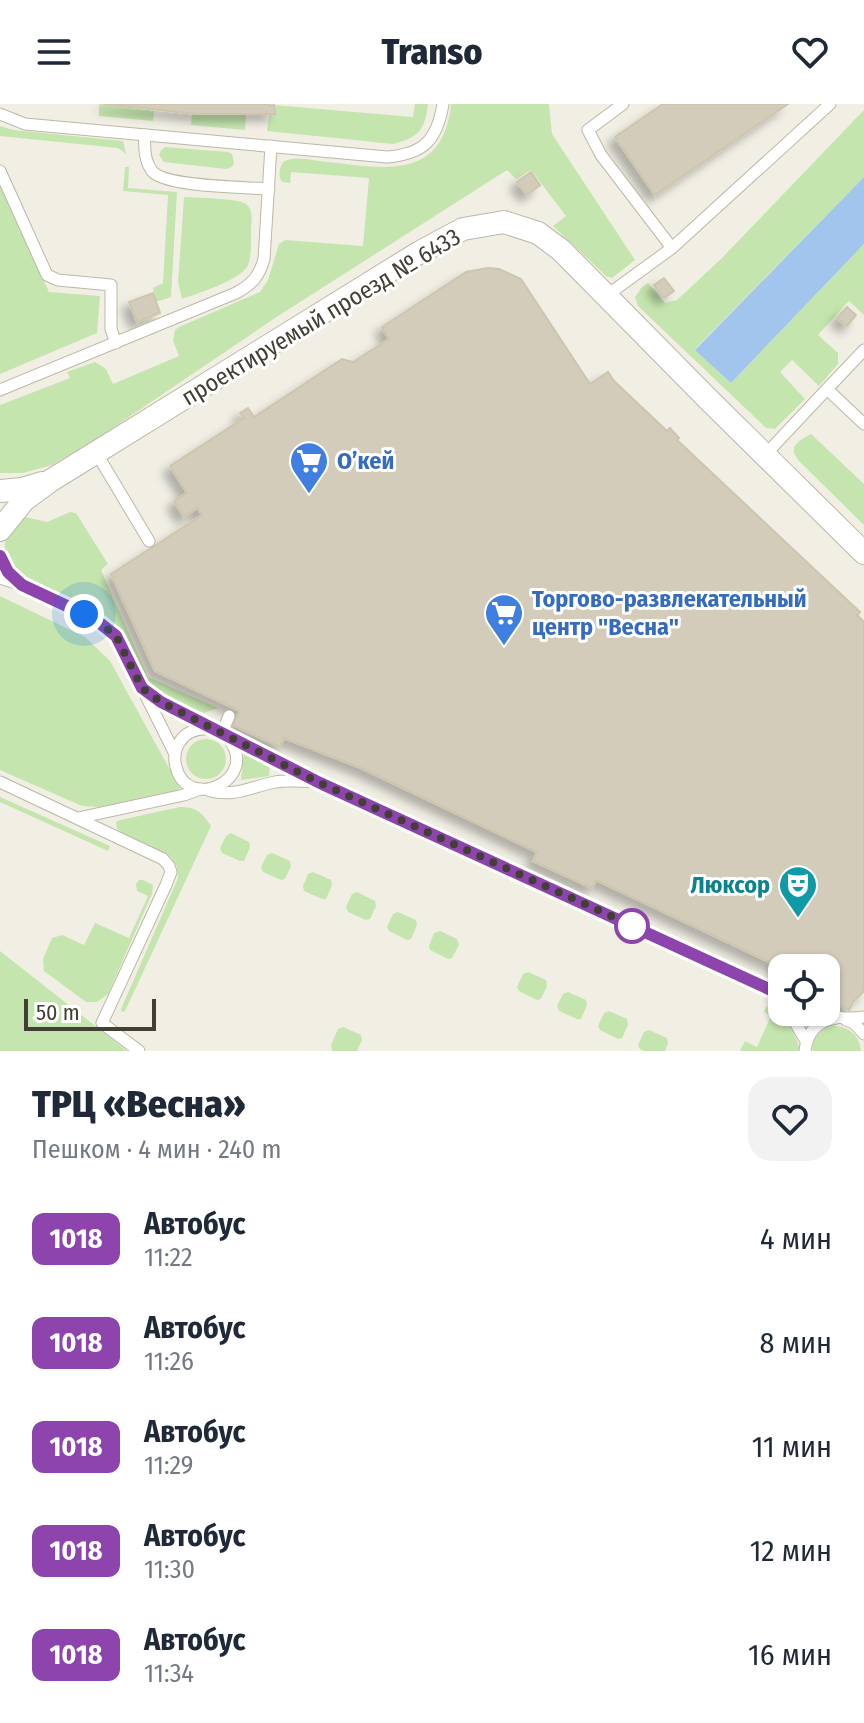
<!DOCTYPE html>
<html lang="ru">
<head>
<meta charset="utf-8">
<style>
  :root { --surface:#fff; --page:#f2f2f3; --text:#1f2937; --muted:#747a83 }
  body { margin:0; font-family:"Fira Sans Condensed",sans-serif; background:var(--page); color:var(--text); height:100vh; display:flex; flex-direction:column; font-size:30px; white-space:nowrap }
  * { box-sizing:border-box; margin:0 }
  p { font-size:26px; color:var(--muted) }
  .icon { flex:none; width:44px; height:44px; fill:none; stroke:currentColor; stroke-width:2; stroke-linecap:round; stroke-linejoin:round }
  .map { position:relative; height:947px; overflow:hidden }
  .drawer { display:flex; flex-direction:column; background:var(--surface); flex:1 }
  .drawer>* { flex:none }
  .badge { padding:0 16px; border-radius:12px; font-size:28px; line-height:52px }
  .tools { position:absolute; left:768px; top:850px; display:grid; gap:16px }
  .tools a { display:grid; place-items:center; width:72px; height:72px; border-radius:16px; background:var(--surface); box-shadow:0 2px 6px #0004; font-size:40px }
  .scale { position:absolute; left:24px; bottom:20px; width:132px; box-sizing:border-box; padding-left:8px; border:4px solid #433f34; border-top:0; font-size:22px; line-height:28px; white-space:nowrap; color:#433f34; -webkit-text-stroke:6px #fff; paint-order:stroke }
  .you { position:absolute; width:40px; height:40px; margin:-20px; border:6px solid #fff; border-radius:50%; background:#1a73e8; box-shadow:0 0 0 12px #1a73e833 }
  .map>.badge { position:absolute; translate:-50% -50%; box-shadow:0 0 0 4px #fff }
  .round { display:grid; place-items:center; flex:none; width:84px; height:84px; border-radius:24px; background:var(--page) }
  .headline { display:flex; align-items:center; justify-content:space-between; height:136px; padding:0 32px }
  h1 { font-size:38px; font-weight:800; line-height:60px }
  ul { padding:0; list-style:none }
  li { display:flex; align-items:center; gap:24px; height:104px; padding:0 32px }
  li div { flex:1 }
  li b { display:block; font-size:30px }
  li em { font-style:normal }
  li .badge { min-width:88px; font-weight:700; text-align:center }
  header { display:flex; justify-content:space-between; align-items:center; height:104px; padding:0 32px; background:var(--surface); font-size:36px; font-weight:800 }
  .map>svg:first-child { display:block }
  .green { fill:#c5e5ae }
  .water { fill:#a1c5ed }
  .building { fill:#d3ccba; stroke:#cdc5ad; stroke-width:2; filter:url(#shadow) }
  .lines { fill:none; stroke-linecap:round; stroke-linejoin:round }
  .lane-casing { stroke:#bcb8a7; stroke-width:13 }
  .street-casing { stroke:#bcb8a7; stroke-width:24 }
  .lane { stroke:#fff; stroke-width:11 }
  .street { stroke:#fff; stroke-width:22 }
  .line-casing { stroke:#fff; stroke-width:18 }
  .line { stroke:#8e44ad; stroke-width:12 }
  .walk { stroke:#433f34; stroke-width:8; stroke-dasharray:0 14.4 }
  .stop-dot { fill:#fff; stroke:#8e44ad; stroke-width:4 }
  .labels { text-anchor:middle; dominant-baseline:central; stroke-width:6; stroke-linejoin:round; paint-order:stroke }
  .street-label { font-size:24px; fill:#433f34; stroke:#fff }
  .shop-label { font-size:24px; font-weight:bold; fill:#366cbe; stroke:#fff; text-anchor:start }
  .culture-label { font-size:24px; font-weight:bold; fill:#0d838f; stroke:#fff; text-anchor:end }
</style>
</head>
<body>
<header><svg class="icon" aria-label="menu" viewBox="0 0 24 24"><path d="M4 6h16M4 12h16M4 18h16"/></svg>Transo<svg class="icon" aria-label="heart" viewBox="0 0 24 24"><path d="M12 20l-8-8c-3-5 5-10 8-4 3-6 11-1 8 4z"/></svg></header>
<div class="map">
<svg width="864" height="947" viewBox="0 0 864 947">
  <defs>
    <filter id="shadow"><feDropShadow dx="-7" dy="7" stdDeviation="4" flood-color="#0004"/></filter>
  </defs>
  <rect width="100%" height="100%" fill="#f1efe4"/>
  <g class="green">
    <path d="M99,0l55,7 -1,10 -54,-5z"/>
    <path d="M415,0h13c-3,25 -9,34 -35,40l-126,-13 2,-16 6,-1 -1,-9 139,12z"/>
    <path d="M451,0h98l3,30 83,126 -23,18 -6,-2 -53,-50 13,-10 -35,-46 -15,9 -9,-9 -232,148 -177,120 -46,27 -29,8h-23v-68l70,-27 -3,-6 28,-10 11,7 7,15 66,-28 -6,-15 2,-11 4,-3 81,-35 8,-12 11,-36 6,-4 78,6 6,-68 -78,-6 -1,11 -8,-1c-4,-7 -3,-13 1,-20 11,-6 24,-3 36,-1 59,6 124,24 132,-57z"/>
    <path d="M864,6v67l-169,172 36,34 133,-139v71l-15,-14 -31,34 20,18v11l-19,22 -27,-26 -12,12 25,27 -30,30 -9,-1 -128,-122 -3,-9 7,-10 6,-4 17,20 12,-3 44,-41z"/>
    <path d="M192,10l54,1 -1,15 -54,-5z"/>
    <path d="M0,22l13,4 110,11 3,13 -8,-6 -118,-12z"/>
    <path d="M165,43l63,5 4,2 2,9 -2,4 -6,2 -62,-7 -5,-7 2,-5z"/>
    <path d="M125,63h4l-1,21 49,4 -6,105 -15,5 -3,-14 10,-5 5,-88 -45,-4z"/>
    <path d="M0,80l49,108 51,4 -3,37 -97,41z"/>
    <path d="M184,93c13,1 53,1 62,7 7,6 6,15 5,23 0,12 1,27 -3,38 -6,15 -50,28 -66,34l-4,-17z"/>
    <path d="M811,330l53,50v41l-66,-65 -4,-7v-6l5,-6z"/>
    <path d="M70,408l6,1 32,51 -7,6 47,107 70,31 -14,5c-16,-8 -48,-18 -59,-33 -16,-21 -19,-50 -42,-66 -22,-16 -85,-33 -96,-55 -7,-17 4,-29 14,-43l26,6z"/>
    <path d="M0,492l85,41 25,24 70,127 -3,5 -78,14 -17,-1 -82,-36z"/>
    <circle cx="206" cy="655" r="20"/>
    <path d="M244,647l26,12 -1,13 -28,4z"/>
    <path d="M0,693l110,49 -2,5 -108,-49z"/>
    <path d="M180,703c16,0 22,5 31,19l-86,185 -3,1 -1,-3 57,-131 -1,-11 -6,-10 -49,-24 -5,-4 -1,-7 4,-2z"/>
    <path d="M231,729l18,9 1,5 -6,14h-4l-18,-8 -2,-5 6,-12z"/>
    <path d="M272,749l18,8 1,5 -6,13 -4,1 -18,-8 -2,-5 6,-12z"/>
    <path d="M313,768l18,8 1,5 -6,14h-4l-18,-8 -1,-5 5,-12z"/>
    <path d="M139,776h4l10,5 -1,9 -44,100 -11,8h-11l-42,-31 -1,-12 9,-21 10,-3 22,10 11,-22 34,15 19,-42 -11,-5 -1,-7z"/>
    <path d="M357,788l18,9 1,5 -6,13 -4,1 -18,-8 -2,-5 6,-13z"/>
    <path d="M398,808l18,8 1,5 -6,14 -4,1 -18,-9 -2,-4 6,-13z"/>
    <path d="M440,827l17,8 2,6 -7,13 -4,1 -18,-9 -1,-4 5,-13z"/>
    <path d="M0,847l127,100h-127z"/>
    <path d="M528,868l18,8 1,6 -6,13 -4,1 -18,-9 -2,-4 6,-13z"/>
    <path d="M568,888l18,8 1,5 -6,14h-4l-18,-8 -2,-5 6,-12z"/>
    <path d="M766,903c19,3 30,27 34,44h-60l5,-10 12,6 14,-31 -7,-4z"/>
    <path d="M609,907l18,8 1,6 -6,13 -4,1 -18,-9 -2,-4 6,-13z"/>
    <path d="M832,922c16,0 27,8 29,25h-49c1,-14 7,-20 20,-25z"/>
    <path d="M343,923l18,8 1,5 -5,11h-25l-1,-6 7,-16z"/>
    <path d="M649,926l18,8 1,5 -3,8h-21l-4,-2 -2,-4 6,-13z"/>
  </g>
  <path class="water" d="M864,73v67l-133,139 -36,-33z"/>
  <g class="building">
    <path d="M103,0h167v2l4,-1 1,9h-78z"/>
    <path d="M663,0h125l-133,91 -40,-58z"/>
    <path d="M531,68l9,13 -13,10 -10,-13z"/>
    <path d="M488,164l11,1 22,10 69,105 18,-12 6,9 53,50 3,-3 9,10 -2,2 183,172 -3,3 7,7v369l-11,11 -4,8 -23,-10v-32h-44l-186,-88 -4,8 -59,-27 4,-9 -176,-84 -77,-30 -4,9 -47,-22 7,-14 -85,-40 -44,-97 91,-59 -5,-7 -13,9 -10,-16 13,-8 -17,-27 74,-48 -4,-5 8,-5 6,9 88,-58 11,3 36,-23 -7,-12 84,-55z"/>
    <path d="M664,174l10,13 -10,7 -10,-13z"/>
    <path d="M153,189l7,20 -23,9 -8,-20z"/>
    <path d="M847,203l9,8 -9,11 -10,-8z"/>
  </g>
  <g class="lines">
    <g class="lane-casing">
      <g id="lane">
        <path d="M623,0l-35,26 13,25 71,93 158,-144"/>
        <path d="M0,10l25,10 362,33c37,-3 50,-17 56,-53"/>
        <path d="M145,31c-1,12 -1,26 7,36 12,16 94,16 117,18"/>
        <path d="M0,67l47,104 11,5 53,5v44l5,14"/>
        <path d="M606,192l66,-48"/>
        <path d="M864,246l-37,39 37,35"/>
        <path d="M0,286l236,-97c16,-9 23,-16 28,-34l7,-113"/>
        <path d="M97,350l52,87"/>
        <path d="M765,351l62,-66"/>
        <path d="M0,452l8,16 11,10"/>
        <path d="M0,474c39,12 85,32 116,58l59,118"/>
        <path d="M142,584l19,14 159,81 462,212"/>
        <path d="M211,625c-13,-1 -25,2 -32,14 -5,8 -5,16 -3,24 12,47 87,11 51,-30"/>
        <path d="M222,629l7,-17"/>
        <path d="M0,678l163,77 6,7 2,6 -5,13 -64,138 37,28"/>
        <path d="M210,687c26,6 40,-4 65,-9 13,-2 26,-1 39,0"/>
        <path d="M78,714l106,-23 16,-6"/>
        <path d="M789,908l17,29"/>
        <path d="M822,908c16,7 26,7 42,5"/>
        <path d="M846,916l8,3 10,11"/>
        <path d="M805,947c2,-19 12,-30 31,-33"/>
      </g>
    </g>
    <g class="street-casing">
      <g id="street">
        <path d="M0,387l22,-2 20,-6"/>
        <path d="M0,426l24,-30 26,-19 370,-229 43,-23 41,-7 34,11 23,17 147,149 156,154"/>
      </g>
    </g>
    <use href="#lane" class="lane"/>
    <use href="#street" class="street"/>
  </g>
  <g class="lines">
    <g class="line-casing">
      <path id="line" d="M0,452l8,16 14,13 62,29 17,10 15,12 26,52 19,14 159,81 462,212"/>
    </g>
    <use href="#line" class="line"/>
    <path class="walk" d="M84,510l17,10 15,12 26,52 19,14 159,81 315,144 -3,-1"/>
  </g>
  <defs>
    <g id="supermarket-pin" transform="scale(2)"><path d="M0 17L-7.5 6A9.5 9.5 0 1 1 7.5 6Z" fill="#3f7fe0" stroke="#fff"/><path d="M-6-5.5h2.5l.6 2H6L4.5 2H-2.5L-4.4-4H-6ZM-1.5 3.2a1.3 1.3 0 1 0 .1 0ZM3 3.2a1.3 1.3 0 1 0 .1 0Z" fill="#fff"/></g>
    <g id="theatre-pin" transform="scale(2)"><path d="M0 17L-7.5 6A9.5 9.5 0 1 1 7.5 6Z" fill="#0f9aa8" stroke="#fff"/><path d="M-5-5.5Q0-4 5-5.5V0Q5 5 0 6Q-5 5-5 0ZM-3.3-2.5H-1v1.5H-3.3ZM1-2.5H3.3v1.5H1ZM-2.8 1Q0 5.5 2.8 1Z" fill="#fff"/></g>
  </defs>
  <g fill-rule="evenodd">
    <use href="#supermarket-pin" x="309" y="357"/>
    <use href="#supermarket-pin" x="504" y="509"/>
    <use href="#theatre-pin" x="798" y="781"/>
  </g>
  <circle class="stop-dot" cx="632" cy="822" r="16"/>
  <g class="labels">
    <g class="street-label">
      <text transform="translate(321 213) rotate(-31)">проектируемый проезд № 6433</text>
    </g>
    <g class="shop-label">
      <text x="337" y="357">О’кей</text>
      <text x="532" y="495">Торгово-развлекательный<tspan x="532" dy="28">центр "Весна"</tspan></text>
    </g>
    <g class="culture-label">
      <text x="770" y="781">Люксор</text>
    </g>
  </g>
</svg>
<div class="tools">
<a><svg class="icon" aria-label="locate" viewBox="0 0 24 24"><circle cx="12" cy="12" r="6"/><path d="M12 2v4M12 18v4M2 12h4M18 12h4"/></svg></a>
</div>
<div class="scale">50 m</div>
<div class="you" style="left:84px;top:510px"></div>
</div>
<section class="drawer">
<div class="headline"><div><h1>ТРЦ «Весна»</h1><p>Пешком · 4 мин · 240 m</p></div><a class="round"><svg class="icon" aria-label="heart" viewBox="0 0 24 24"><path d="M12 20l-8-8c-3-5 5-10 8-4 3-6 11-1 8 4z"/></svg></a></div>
<ul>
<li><span class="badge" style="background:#8e44ad;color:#fff">1018</span><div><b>Автобус</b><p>11:22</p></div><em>4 мин</em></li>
<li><span class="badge" style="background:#8e44ad;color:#fff">1018</span><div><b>Автобус</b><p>11:26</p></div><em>8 мин</em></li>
<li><span class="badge" style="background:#8e44ad;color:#fff">1018</span><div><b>Автобус</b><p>11:29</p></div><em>11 мин</em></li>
<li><span class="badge" style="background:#8e44ad;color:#fff">1018</span><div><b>Автобус</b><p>11:30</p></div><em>12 мин</em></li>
<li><span class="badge" style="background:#8e44ad;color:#fff">1018</span><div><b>Автобус</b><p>11:34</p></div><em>16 мин</em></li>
</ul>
</section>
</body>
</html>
